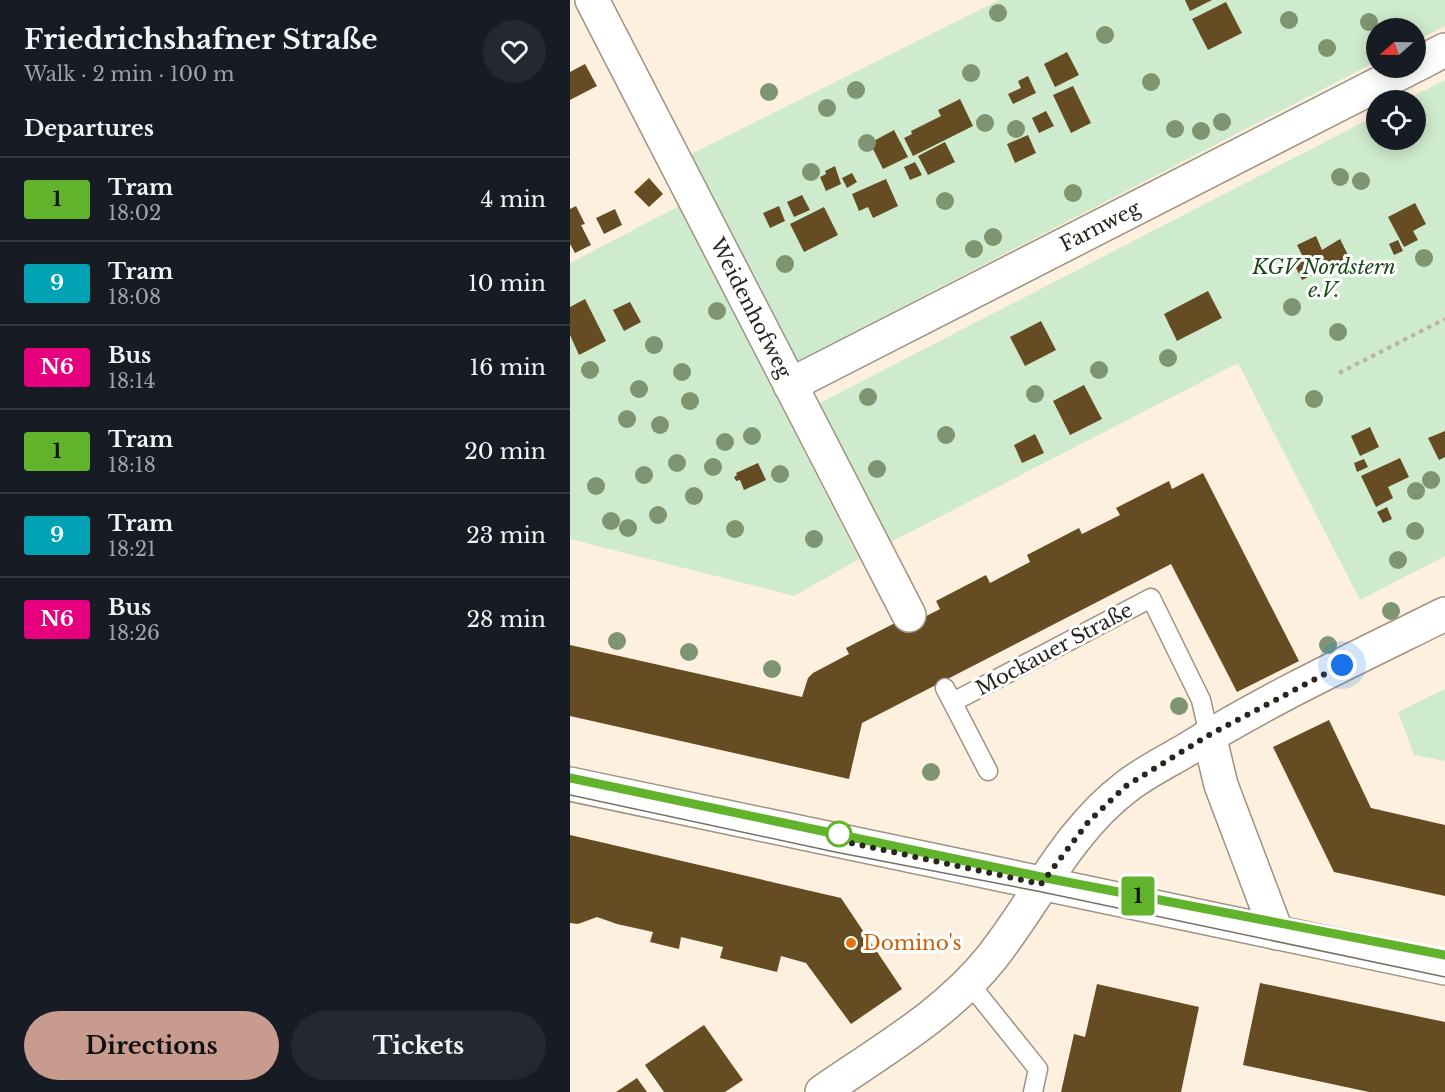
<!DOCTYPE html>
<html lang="en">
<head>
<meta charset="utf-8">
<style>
  :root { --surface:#171b24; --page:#242831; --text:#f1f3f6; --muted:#9ea1a6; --line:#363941; --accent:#c89b8f }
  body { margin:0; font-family:"Libre Baskerville",serif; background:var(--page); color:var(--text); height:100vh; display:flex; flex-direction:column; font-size:22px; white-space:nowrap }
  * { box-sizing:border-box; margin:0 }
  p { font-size:20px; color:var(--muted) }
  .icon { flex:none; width:33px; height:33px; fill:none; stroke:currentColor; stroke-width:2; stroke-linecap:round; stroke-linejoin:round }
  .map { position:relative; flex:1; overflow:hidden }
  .sheet { display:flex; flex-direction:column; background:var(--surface); width:570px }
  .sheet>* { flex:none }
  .badge { padding:0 12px; border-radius:4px; font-size:21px; line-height:39px }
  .needle { width:39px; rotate:250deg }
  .controls { position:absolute; left:796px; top:18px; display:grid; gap:12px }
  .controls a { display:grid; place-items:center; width:60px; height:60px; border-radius:50%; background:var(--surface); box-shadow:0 3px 15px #0003; font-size:30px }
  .you { position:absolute; width:30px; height:30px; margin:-15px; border:4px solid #fff; border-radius:50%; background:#1a73e8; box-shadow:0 0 0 9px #1a73e833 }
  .map>.badge { position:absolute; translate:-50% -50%; box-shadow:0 0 0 3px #fff }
  h2 { padding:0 24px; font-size:22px; line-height:54px }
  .round { display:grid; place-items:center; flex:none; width:63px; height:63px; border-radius:32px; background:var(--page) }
  .head { display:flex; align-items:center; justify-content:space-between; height:102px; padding:0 24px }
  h1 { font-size:28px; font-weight:700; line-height:45px }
  .primary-button { display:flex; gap:12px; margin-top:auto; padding:12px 24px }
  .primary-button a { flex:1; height:69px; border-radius:36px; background:var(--accent); color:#111; font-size:24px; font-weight:700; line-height:69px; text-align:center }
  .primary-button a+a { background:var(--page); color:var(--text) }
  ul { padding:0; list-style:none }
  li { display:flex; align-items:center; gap:18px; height:84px; padding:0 24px; border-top:2px solid var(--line) }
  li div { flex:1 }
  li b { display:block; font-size:22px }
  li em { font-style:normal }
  li .badge { min-width:66px; font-weight:700; text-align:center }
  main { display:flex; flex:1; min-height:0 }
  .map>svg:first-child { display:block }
  .green { fill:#cfebcd }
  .building { fill:#654c23 }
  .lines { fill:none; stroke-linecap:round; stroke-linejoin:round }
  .lane-casing { stroke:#9e9282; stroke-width:21 }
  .street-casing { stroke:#9e9282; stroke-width:36 }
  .secondary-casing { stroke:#9e9282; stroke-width:36 }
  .path { stroke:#bdb3a4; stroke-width:4; stroke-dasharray:4.5 4.5; stroke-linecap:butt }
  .lane { stroke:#fff; stroke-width:18 }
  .street { stroke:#fff; stroke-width:33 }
  .secondary { stroke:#fff; stroke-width:33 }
  .tram { stroke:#787065; stroke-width:1.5 }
  .tree { fill:#7f9571 }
  .line-casing { stroke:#fff; stroke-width:14 }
  .line { stroke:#62b32c; stroke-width:9 }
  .walk { stroke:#2a251e; stroke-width:6; stroke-dasharray:0 10.8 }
  .stop-dot { fill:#fff; stroke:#62b32c; stroke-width:3 }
  .food-dot { fill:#e8710a; stroke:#fff; stroke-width:2 }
  .labels { text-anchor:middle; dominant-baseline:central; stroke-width:6; stroke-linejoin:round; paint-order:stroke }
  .street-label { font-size:20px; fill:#2a251e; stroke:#fff }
  .park-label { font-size:20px; font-style:italic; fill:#184a17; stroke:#fff }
  .food-label { font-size:20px; fill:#c56008; stroke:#fff; text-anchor:start }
</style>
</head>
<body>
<main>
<section class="sheet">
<div class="head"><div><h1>Friedrichshafner Straße</h1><p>Walk · 2 min · 100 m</p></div><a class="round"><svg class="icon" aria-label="heart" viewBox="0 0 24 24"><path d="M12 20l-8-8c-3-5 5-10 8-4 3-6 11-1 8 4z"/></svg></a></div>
<h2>Departures</h2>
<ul>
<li><span class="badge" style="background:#62b32c;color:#111">1</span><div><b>Tram</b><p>18:02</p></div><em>4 min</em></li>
<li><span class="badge" style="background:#00a3b4;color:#fff">9</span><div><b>Tram</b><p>18:08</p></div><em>10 min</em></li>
<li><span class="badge" style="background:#e6007e;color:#fff">N6</span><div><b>Bus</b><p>18:14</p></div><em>16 min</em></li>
<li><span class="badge" style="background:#62b32c;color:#111">1</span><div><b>Tram</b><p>18:18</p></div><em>20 min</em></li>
<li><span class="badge" style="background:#00a3b4;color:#fff">9</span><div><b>Tram</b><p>18:21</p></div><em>23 min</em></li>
<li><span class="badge" style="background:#e6007e;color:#fff">N6</span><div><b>Bus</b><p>18:26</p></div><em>28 min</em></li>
</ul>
<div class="primary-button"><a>Directions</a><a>Tickets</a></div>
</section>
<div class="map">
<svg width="875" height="1092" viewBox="0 0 875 1092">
  <rect width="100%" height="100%" fill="#fdf0de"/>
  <g class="green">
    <path d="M429,0h446v26l-29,15v-13h-39v33l-581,301 -105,-208z"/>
    <path d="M875,80v476l-85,44 -122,-237 -349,180 -71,-139 559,-289v25h39v-40h-11z"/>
    <path d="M109,206l180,353 -65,37 -224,-57v-276z"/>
    <path d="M875,689v72l-31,-6 -16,-43z"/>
  </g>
  <g class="building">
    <path d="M615,0h27l-22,11z"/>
    <path d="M656,2l16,31 -34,17 -16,-31z"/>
    <path d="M497,52l12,23 -24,12 -11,-23z"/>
    <path d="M15,64l12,22 -27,14v-28z"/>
    <path d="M458,76l8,17 -23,11 -5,-10 13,-6 -3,-7z"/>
    <path d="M503,86l18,37 -20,10 -18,-38z"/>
    <path d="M390,99l13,27 -60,30 -9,-18 8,-4 -1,-3 30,-15 -3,-6z"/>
    <path d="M476,111l8,15 -15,7 -7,-15z"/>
    <path d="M324,130l14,27 -25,12 -13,-26z"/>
    <path d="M458,135l8,18 -21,10 -8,-19z"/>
    <path d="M375,142l10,20 -27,13 -10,-19z"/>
    <path d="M345,162l7,13 -12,5 -6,-13z"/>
    <path d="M265,166l6,18 -15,7 -6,-14 6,-3 -1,-3z"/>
    <path d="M282,173l5,9 -10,6 -5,-10z"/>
    <path d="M79,178l14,16 -14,13 -15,-15z"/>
    <path d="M316,179l12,27 -25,12 -5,-11 -9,4 -7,-17z"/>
    <path d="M232,195l8,15 -16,7 -7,-15z"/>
    <path d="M845,203l11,21 -13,7 5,9 -14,7 -16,-30z"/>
    <path d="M6,206l9,18 -4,1 10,20 -16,8 -5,-9v-35z"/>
    <path d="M209,206l6,15 -15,7 -7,-15z"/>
    <path d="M254,207l14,28 -34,17 -14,-28z"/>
    <path d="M45,209l7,16 -18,9 -8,-16z"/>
    <path d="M746,236l6,14 18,-11 9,18 -47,23 -8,-16 10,-5 -7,-14z"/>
    <path d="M828,240l5,11 -9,4 -5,-11z"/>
    <path d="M638,291l14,27 -45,23 -13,-27z"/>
    <path d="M15,299l21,42 -27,14 -9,-20v-28z"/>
    <path d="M60,302l11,20 -17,9 -11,-21z"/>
    <path d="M471,321l15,29 -31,16 -15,-29z"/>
    <path d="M514,385l18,34 -32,16 -17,-34z"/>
    <path d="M800,427l9,20 -19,9 -9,-20z"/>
    <path d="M875,431v26l-6,3 -11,-22z"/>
    <path d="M465,434l9,19 -22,10 -8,-18z"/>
    <path d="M830,458l9,19 -21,10 5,11 -17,9 -15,-31z"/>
    <path d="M794,459l4,8 -11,5 -3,-9z"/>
    <path d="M188,463l8,17 -22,10 -4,-10 -4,1 -2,-4 3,-2 -1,-2z"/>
    <path d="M633,473l96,188 -62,31 -66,-128 -309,159 -13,56 -279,-63v-71l232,52 6,-19 5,-5 36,-19 -3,-6 51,-26 4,7 39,-20 -4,-8 50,-26 4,8 40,-21 -3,-7 52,-27 3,6 38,-19 -4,-7 53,-27 3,8z"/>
    <path d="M817,507l5,12 -9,4 -6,-11z"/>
    <path d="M759,720l42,88 74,17v71l-111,-24 -61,-125z"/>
    <path d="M0,835l271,63 61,91 -51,35 -45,-61 -25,-7 -4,16 -57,-14 3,-11 -42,-10 -2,12 -29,-7 3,-10 -36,-8 -20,-7 -19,7 -8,-1z"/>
    <path d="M690,983l185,39v70h-76l-126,-27z"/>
    <path d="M527,984l102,23 -18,85h-120l13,-58 11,3z"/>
    <path d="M134,1025l39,55 -18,12h-61l-19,-27z"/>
    <path d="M67,1078l10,14h-31z"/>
  </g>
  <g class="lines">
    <g class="lane-casing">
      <g id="lane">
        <path d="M375,688l43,83"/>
        <path d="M383,702l198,-104 50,102 8,35"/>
        <path d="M399,983l69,86 -5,23"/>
      </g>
    </g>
    <g class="street-casing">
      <g id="street">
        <path d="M22,0l317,615"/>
        <path d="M846,65l29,-15"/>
        <path d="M220,385l620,-317"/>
      </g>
    </g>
    <g class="secondary-casing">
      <g id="secondary">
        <path d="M639,735l12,50 56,148"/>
        <path d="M0,784l875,184"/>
        <path d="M252,1092c59,-41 125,-78 170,-135 45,-57 75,-125 134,-170 19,-15 42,-26 62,-38 82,-51 170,-92 257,-135"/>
      </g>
    </g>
    <path class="path" d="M769,373l106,-54"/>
    <use href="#lane" class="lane"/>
    <use href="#street" class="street"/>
    <use href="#secondary" class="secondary"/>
    <g class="tram">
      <path d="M0,778l476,100 399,77"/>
      <path d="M0,795l265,57 202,39 408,86"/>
    </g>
  </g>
  <g class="tree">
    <circle cx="428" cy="13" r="9"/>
    <circle cx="719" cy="20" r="9"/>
    <circle cx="799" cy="22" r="9"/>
    <circle cx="535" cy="35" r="9"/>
    <circle cx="757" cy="48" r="9"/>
    <circle cx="401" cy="73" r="9"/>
    <circle cx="581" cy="82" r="9"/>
    <circle cx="286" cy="90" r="9"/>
    <circle cx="199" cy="92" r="9"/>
    <circle cx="257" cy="108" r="9"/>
    <circle cx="652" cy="122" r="9"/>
    <circle cx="415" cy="123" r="9"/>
    <circle cx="446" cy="129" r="9"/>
    <circle cx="605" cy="129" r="9"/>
    <circle cx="631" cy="131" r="9"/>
    <circle cx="297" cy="143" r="9"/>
    <circle cx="241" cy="172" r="9"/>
    <circle cx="770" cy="177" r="9"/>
    <circle cx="791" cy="181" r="9"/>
    <circle cx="503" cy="193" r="9"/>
    <circle cx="375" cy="201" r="9"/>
    <circle cx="423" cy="237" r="9"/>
    <circle cx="404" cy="249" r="9"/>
    <circle cx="854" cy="258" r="9"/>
    <circle cx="215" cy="264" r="9"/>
    <circle cx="722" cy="307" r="9"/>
    <circle cx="147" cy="311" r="9"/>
    <circle cx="768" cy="332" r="9"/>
    <circle cx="84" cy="345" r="9"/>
    <circle cx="598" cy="358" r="9"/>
    <circle cx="20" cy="370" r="9"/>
    <circle cx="529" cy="370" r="9"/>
    <circle cx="112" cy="372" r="9"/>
    <circle cx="69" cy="389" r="9"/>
    <circle cx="465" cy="394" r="9"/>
    <circle cx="298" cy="397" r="9"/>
    <circle cx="744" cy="399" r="9"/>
    <circle cx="120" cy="401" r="9"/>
    <circle cx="57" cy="419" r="9"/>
    <circle cx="90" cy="425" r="9"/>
    <circle cx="376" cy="435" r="9"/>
    <circle cx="182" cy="436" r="9"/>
    <circle cx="155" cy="442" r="9"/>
    <circle cx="107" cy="463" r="9"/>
    <circle cx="143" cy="467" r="9"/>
    <circle cx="307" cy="469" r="9"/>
    <circle cx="210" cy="474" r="9"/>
    <circle cx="74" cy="475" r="9"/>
    <circle cx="861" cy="480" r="9"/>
    <circle cx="26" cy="486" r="9"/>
    <circle cx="846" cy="491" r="9"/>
    <circle cx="124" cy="496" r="9"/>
    <circle cx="88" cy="515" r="9"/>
    <circle cx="41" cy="521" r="9"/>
    <circle cx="58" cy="528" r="9"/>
    <circle cx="165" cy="529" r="9"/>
    <circle cx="845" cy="531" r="9"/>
    <circle cx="244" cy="539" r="9"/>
    <circle cx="828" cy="560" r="9"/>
    <circle cx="821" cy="611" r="9"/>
    <circle cx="47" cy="641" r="9"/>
    <circle cx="758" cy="645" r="9"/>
    <circle cx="119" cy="652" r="9"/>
    <circle cx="202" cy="669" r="9"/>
    <circle cx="609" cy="706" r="9"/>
    <circle cx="361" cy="772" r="9"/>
  </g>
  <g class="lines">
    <g class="line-casing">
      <path id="line" d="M0,778l476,100 399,77"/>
    </g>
    <use href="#line" class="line"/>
    <path class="walk" d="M269,834l-2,6 204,44 48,-63 37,-35 83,-51 133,-70"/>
  </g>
  <circle class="stop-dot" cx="269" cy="834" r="12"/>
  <circle class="food-dot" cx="281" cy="943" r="6"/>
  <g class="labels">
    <g class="street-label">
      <text transform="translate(530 226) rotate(-27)">Farnweg</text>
      <text transform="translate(181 308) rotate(63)">Weidenhofweg</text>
      <text transform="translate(484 649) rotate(-28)">Mockauer Straße</text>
    </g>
    <g class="park-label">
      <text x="754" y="267">KGV Nordstern<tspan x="754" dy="23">e.V.</tspan></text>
    </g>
    <g class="food-label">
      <text x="293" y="943">Domino's</text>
    </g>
  </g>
</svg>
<div class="controls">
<a><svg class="needle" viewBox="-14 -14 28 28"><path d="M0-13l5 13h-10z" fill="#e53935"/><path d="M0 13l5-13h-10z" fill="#9ea1a6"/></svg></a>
<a><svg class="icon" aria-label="locate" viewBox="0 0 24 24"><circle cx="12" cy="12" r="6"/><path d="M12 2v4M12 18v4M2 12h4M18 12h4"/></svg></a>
</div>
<div class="you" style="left:772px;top:665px"></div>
<b class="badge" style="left:568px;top:896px;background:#62b32c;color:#111">1</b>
</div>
</main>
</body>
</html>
